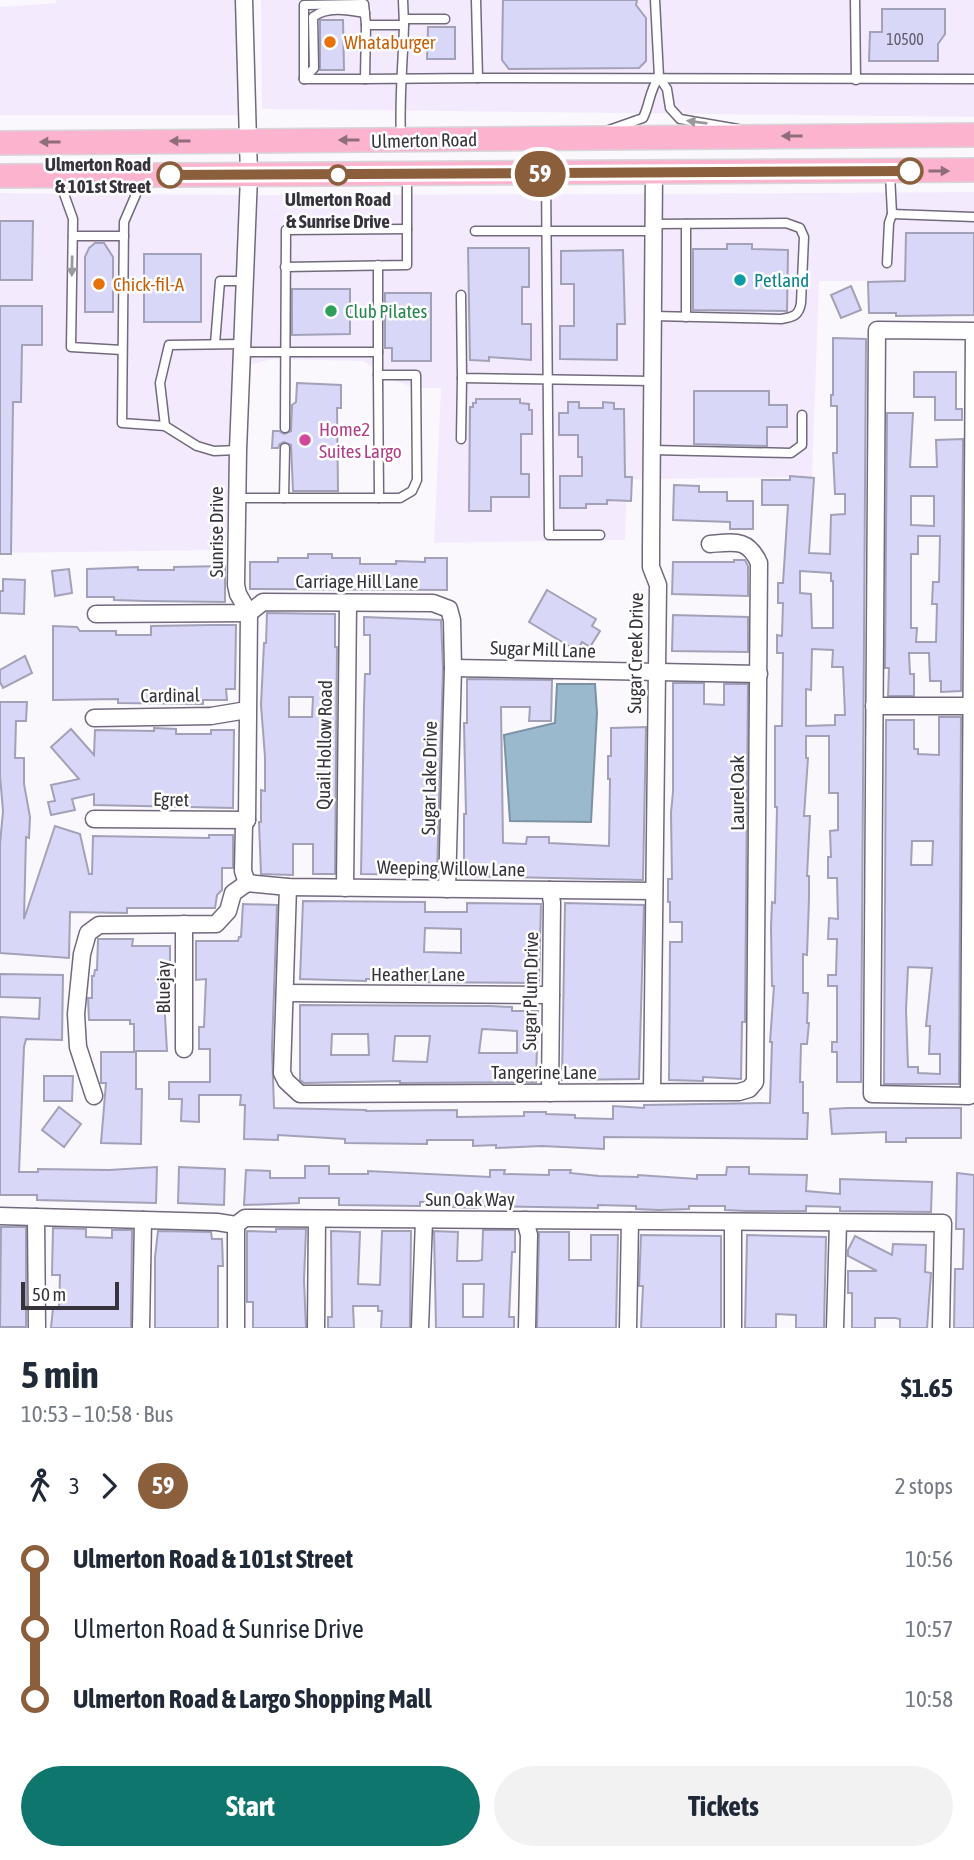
<!DOCTYPE html>
<html lang="en">
<head>
<meta charset="utf-8">
<style>
  :root { --surface:#fff; --page:#f2f2f3; --text:#1f2937; --muted:#747a83; --accent:#0f766e }
  body { margin:0; font-family:"Asap Condensed",sans-serif; background:var(--page); color:var(--text); height:100vh; display:flex; flex-direction:column; font-size:26px; white-space:nowrap }
  * { box-sizing:border-box; margin:0 }
  p { font-size:23px; color:var(--muted) }
  .icon { flex:none; width:38px; height:38px; fill:none; stroke:currentColor; stroke-width:2; stroke-linecap:round; stroke-linejoin:round }
  .map { position:relative; height:1328px; overflow:hidden }
  .panel { display:flex; flex-direction:column; background:var(--surface); flex:1 }
  .panel>* { flex:none }
  .badge { padding:0 14px; border-radius:23px; font-size:24px; line-height:46px }
  .scale { position:absolute; left:21px; bottom:18px; width:98px; box-sizing:border-box; padding-left:7px; border:4px solid #37333c; border-top:0; font-size:19px; line-height:24px; white-space:nowrap; color:#37333c; -webkit-text-stroke:5px #fff; paint-order:stroke }
  .map>.badge { position:absolute; translate:-50% -50%; box-shadow:0 0 0 4px #fff }
  .legs { display:flex; align-items:center; gap:10px; height:77px; padding:0 21px; font-size:23px }
  .legs p { margin-inline-start:auto }
  .overview { display:flex; align-items:center; justify-content:space-between; height:119px; padding:0 21px }
  h1 { font-size:38px; font-weight:700; line-height:52px }
  .cta { display:flex; gap:14px; margin-top:auto; padding:14px 21px }
  .cta a { flex:1; height:80px; border-radius:42px; background:var(--accent); color:#fff; font-size:28px; font-weight:700; line-height:80px; text-align:center }
  .cta a+a { background:var(--page); color:var(--text) }
  ul { padding:0 21px; list-style:none }
  li { display:flex; align-items:center; gap:24px; height:70px; font-size:26px }
  li i { display:grid; place-items:center; width:10px; height:100%; margin:0 9px; background:currentColor }
  li i::after { content:''; width:18px; height:18px; margin:-9px; border:5px solid; border-radius:50%; background:var(--surface) }
  li p { margin-inline-start:auto }
  li:first-child i { background:linear-gradient(#0000 50%,currentColor 0) }
  li:last-child i { background:linear-gradient(currentColor 50%,#0000 0) }
  .map>svg:first-child { display:block }
  .built { fill:#f3ebfd }
  .water { fill:#9ab9cd; stroke:#7c91a2; stroke-width:2 }
  .building { fill:#d9d7f7; stroke:#a2a1b8; stroke-width:2; fill-rule:evenodd }
  .lines { fill:none; stroke-linecap:round; stroke-linejoin:round }
  .lane-casing { stroke:#72697d; stroke-width:11 }
  .street-casing { stroke:#72697d; stroke-width:19 }
  .primary-casing { stroke:#d7d6d8; stroke-width:26 }
  .lane { stroke:#fff; stroke-width:8 }
  .street { stroke:#fff; stroke-width:16 }
  .primary { stroke:#fcb3cd; stroke-width:23 }
  .oneway { fill:#9b999e }
  .oneway2 { fill:#906d7d }
  .line-1-casing { stroke:#fff; stroke-width:16 }
  .line-1 { stroke:#8b5e3c; stroke-width:10 }
  .food-dot { fill:#e8710a; stroke:#fff; stroke-width:2.5 }
  .stop-1-dot { fill:#fff; stroke:#8b5e3c; stroke-width:3.5 }
  .culture-dot { fill:#0f9aa8; stroke:#fff; stroke-width:2.5 }
  .leisure-dot { fill:#2e9e5b; stroke:#fff; stroke-width:2.5 }
  .hotel-dot { fill:#d1479c; stroke:#fff; stroke-width:2.5 }
  .labels { text-anchor:middle; dominant-baseline:central; stroke-width:5; stroke-linejoin:round; paint-order:stroke }
  .number-label { font-size:16px; fill:#605c6b }
  .food-label { font-size:19px; fill:#c56008; stroke:#fff; text-anchor:start }
  .street-label { font-size:19px; fill:#37333c; stroke:#fff }
  .stop-label { font-size:19px; font-weight:bold; fill:#37333c; stroke:#fff; text-anchor:end }
  .culture-label { font-size:19px; fill:#0d838f; stroke:#fff; text-anchor:start }
  .leisure-label { font-size:19px; fill:#27864d; stroke:#fff; text-anchor:start }
  .hotel-label { font-size:19px; fill:#b23c85; stroke:#fff; text-anchor:start }
</style>
</head>
<body>
<div class="map">
<svg width="974" height="1328" viewBox="0 0 974 1328">
  <rect width="100%" height="100%" fill="#faf8fd"/>
  <g class="built">
    <path d="M56,0h181l4,115h-241v-108l56,-4z"/>
    <path d="M261,0h713v117l-712,-8z"/>
    <path d="M974,192v89h-155l-7,196 -154,2 2,-285z"/>
    <path d="M0,193l239,2 -13,355 -226,3z"/>
    <path d="M647,194l-2,285 -18,1 -2,60 -191,3 7,-155h-19l-15,-3 -16,-6 -28,-18 -91,-2 -23,6 6,-170z"/>
  </g>
  <path class="water" d="M557,684h38l2,29 -6,109 -81,-1 -6,-86 51,-12z"/>
  <g class="building">
    <path d="M503,0h134l-1,5 10,13v43l-7,7 -130,1 -7,-9z"/>
    <path d="M882,9h63v25l-7,10v17h-69l1,-29h12z"/>
    <path d="M320,20h23l1,50h-24z"/>
    <path d="M428,27h27v32h-28z"/>
    <path d="M0,221h33l-1,59h-32z"/>
    <path d="M906,233h68v82l-78,1v-3h-27l-1,-31 37,-1z"/>
    <path d="M95,243h9l9,14v55h-28v-55l4,-9z"/>
    <path d="M727,244h25v5l36,1 -1,61 -94,-1v-61h34z"/>
    <path d="M468,248h61v39h-7v37h9v36l-42,-3v4l-19,-1z"/>
    <path d="M623,250l2,74h-8v36l-57,-1v-33h14v-42h-13v-33z"/>
    <rect x="144" y="254" width="57" height="68"/>
    <path d="M851,286l10,24 -20,8 -10,-23z"/>
    <path d="M292,289h58v45l-58,1z"/>
    <path d="M385,293h46v68h-39v-13h-7z"/>
    <path d="M0,306h42v39h-20l-1,57h-8l-2,152h-11z"/>
    <path d="M833,338l33,1 -5,743h-24v-30h-5v-10h5v-56h-9v-11h8l1,-36h-9l1,-21 9,1 -1,-41h-9v-21h3l-1,-26 8,-1v-37h-9v-57h-23v22h2l-4,58h6l-3,60h2v22l-2,57 -4,-1v39h5l-1,30h2l-2,21h-6l-1,38h3v31h5l-1,26 -203,-2v12l-62,-3 -46,2v-3l-23,1v-6h-46v4l-82,-1v-4l-67,-4v5l-34,-1 1,-34h-5l1,-10h-42v27l-18,-1 1,-22h-13v-17h41v-33h-11v-22h5l2,-48 -10,1v-39h42l1,-4h2l2,-33 34,1 -5,143 2,60 92,2v1l91,-1v7l67,-1v-4h22v2l29,1v3l38,1v-13l31,2v-3l126,-2 2,-61h-2l4,-56h-2l-1,-59 1,-25 3,1 2,-96h-2v-81h7l1,-73h-6v-18l5,1 1,-33h-5v-20h5l5,-78h-26v-25h28v-4l24,2 -5,75 21,1 1,-39 14,-1v-20h-10l-2,-41h4v-47h-6v-11h2zM800,571l31,2v8h2v47h-21l-1,-34 -11,-1zM812,649l21,1 -1,17h11l2,48h-10v10l-29,1v-37l5,1z"/>
    <path d="M914,372h42v37h6v11h-27v-23h-21z"/>
    <path d="M297,383l44,2v23h-4l1,83h-45l-2,-46 -7,-3 -4,2 -2,4h-6l1,-17h6l5,3 7,-3 1,-26 4,-3z"/>
    <path d="M694,391h75v14h18v22h-20v19l-73,-2z"/>
    <path d="M476,399h44v4l9,1v6h3v24h-11v40h8v23h-38v14h-22l1,-104h3v-4h3z"/>
    <path d="M568,402h11v6h24v-6l11,1v6h10l1,68h7l-1,24 -24,-1v4h-21v4h-26v-32h22v-19h-4v-22h-19v-22h9z"/>
    <path d="M887,413h26l-3,54h27l-1,-27 27,-1 -2,252 -20,1v-11h-11l-1,-28h-20l1,21h4v22h-26l1,-28h-4zM911,496h23v30l-23,-1zM918,536h22l-1,46h-6l-1,22h5l-1,38h-20l1,-14h-6v-74h7z"/>
    <path d="M674,485l25,1v6h28v9h26v28h-23v-7l-57,-2z"/>
    <path d="M308,554h24v4h28v6h36v-3l29,1v-4h22v32l-197,-1v-27h28v-4h30z"/>
    <path d="M734,560h11l3,6v30l-76,-2 1,-32h61z"/>
    <path d="M225,566v36l-80,-1 -31,-1v-3h-27v-28l51,-2v3h36v-3z"/>
    <path d="M69,569l3,24 -17,3 -3,-25z"/>
    <path d="M3,579l22,1 -1,34 -24,-1v-22h3z"/>
    <path d="M547,590l49,29 -4,7 8,5 -10,16 -8,-5 -5,9 -48,-29z"/>
    <path d="M267,613l68,1v33h2l-2,227h-22v-30h-20v31l-32,-1 -2,-52h2v-32l4,1v-34l-4,-52 3,-62h2zM289,697h24l-1,20h-23z"/>
    <path d="M673,615l75,2v35l-76,-1z"/>
    <path d="M364,617l77,3 2,48 -6,207 -76,-1 3,-168 1,-32h5v-39h-6z"/>
    <path d="M211,625h25l-1,64h-9l1,11h-24v4l-85,-1v-4l-65,1v-74l24,1 3,4h36v4h35v-9z"/>
    <path d="M25,656l7,17 -29,15 -3,-6v-12z"/>
    <path d="M467,679l85,1 -1,41h-22l1,-14h-29l2,136 23,1 1,-7h22v6l60,3 1,-67h-2v-23h3v-28l35,-1 -3,153 -179,-4v-62h2l-2,-91h3z"/>
    <path d="M673,683h31v21l20,1v-21h24l-3,338h-3l-1,57 -38,-2v4l-34,-1 1,-138h12v-20h-12v-20h-2v-23h4l-1,-66 2,-21z"/>
    <path d="M0,702h27l-1,19h-10l-1,37h9v26l6,33 -1,21 -3,-1 -2,82 31,-93 25,8 9,40h3l1,-38 116,2v-3h24v33h-11v22l-5,5 -2,13h-88v5l-57,-1 -1,46 -69,-5v-109l3,-33 -3,-35z"/>
    <path d="M939,717h22l-2,367h-75l2,-364h28v29h4v5l21,1zM912,841h21l-1,24h-21zM908,967l24,1 -6,58h4l-1,28h11v20l-22,-1v-6h-10l-2,-57z"/>
    <path d="M154,728l22,1v5h35v-4h23l-1,78 -139,-3v-11l-22,5 3,11 -24,5 -3,-13 7,-1 -4,-16 28,-6 -28,-32 20,-18 23,26 1,-25 59,1z"/>
    <path d="M303,901l122,1v10h42v-9l74,1 -2,79 -138,-1v-3h-35v2l-66,-2zM425,928l36,1v24l-37,-1z"/>
    <path d="M565,903l79,2 -5,174 -77,1z"/>
    <path d="M98,939h35l-1,7h38v17h-8l5,88h-33v-27h-4v-4h-41l-1,-22h4v-22h2l1,-6h2z"/>
    <path d="M0,974l63,1 -1,65 -36,-1 -2,8 -5,125h19v-3l71,1 48,-3 -1,36 -119,-3v-5h-37v-178l39,2 1,-21 -40,-1z"/>
    <path d="M300,1005l190,1 22,1v4h26l-2,71 -136,1v-2l-96,2 -4,-3zM482,1029l35,2v22h-38zM332,1034h36l1,21h-38zM395,1036h35l-3,26 -34,-1z"/>
    <path d="M101,1052h35v37h6l-1,55 -40,-1 5,-60h-5z"/>
    <path d="M44,1076h29l-1,25h-28z"/>
    <path d="M59,1107l22,17 -17,23 -22,-17z"/>
    <path d="M847,1108h114v30h-55v4h-20v-10l-54,2 -2,-25z"/>
    <path d="M305,1166h24v8h39v-3l122,6v-7h15l-1,4 45,1v-5h22l-1,3 29,3 39,1v-2l59,4v-4h29l1,-8h22v7l58,1 -1,16 34,3v-15l92,3 -1,30 -91,-1v-4l-34,-1v5h-59l-22,-1v-4h-36v3l-30,1 -23,-1v-3l-38,-1v3l-121,-2v2l-24,-1v-5h-33v4l-81,-1v-7h-40v5l-55,2 2,-35 24,1v7h35z"/>
    <path d="M179,1167l46,2 -1,36 -46,-2z"/>
    <path d="M957,1173l17,2v153h-20l1,-59h8l1,-40h-8z"/>
    <path d="M1,1227h25v100h-26z"/>
    <path d="M53,1228l33,1v8l26,1v-8h20l-1,98h-80l2,-20 6,1 1,-34h-8z"/>
    <path d="M276,1229h30l-2,51 2,48h-53v-26h-6v-71l29,1z"/>
    <path d="M483,1230h32v22h-3l-3,65h5v11h-78l-2,-97 24,1 -1,29h21l4,-1zM463,1284h21l-1,33h-20z"/>
    <path d="M158,1231l53,1 1,7h10l1,27h-5v62h-63v-71z"/>
    <path d="M331,1231l29,1 -2,52 22,1 2,-54h29l-1,97h-29l1,-17h-4v-5h-25l1,22h-26v-11h4z"/>
    <path d="M539,1232h30v28h22v-25h27l-2,93h-79z"/>
    <path d="M641,1235l80,1v92h-80l2,-42h-4z"/>
    <path d="M747,1235l79,2 -2,91h-28v-13l-20,-1v14h-31z"/>
    <path d="M855,1236l37,19 1,-11 33,1 -1,27 6,1 -4,55h-27v-9l-5,-1h-20v10h-23v-35h-4v-22h29l-29,-15v-6z"/>
  </g>
  <g class="lines">
    <g class="lane-casing">
      <g id="lane">
        <path d="M655,0l4,77 8,12 3,19 10,11 58,10"/>
        <path d="M855,0l1,80"/>
        <path d="M404,19h41"/>
        <path d="M478,78l496,1"/>
        <path d="M304,79h61l1,-54h38l-1,-25"/>
        <path d="M304,79v-74l60,-1 2,21"/>
        <path d="M304,79l10,-11 -1,-51c14,-11 35,-7 52,-4"/>
        <path d="M365,79l113,-1 -2,-78"/>
        <path d="M609,130l34,-12c7,-14 6,-27 16,-41"/>
        <path d="M401,137c-2,-38 2,-74 3,-112"/>
        <path d="M546,174l3,361h51"/>
        <path d="M58,177l15,42 -2,128 51,3"/>
        <path d="M143,178l-19,44 -2,201 43,3 32,20 17,5 24,-1"/>
        <path d="M892,214l82,3"/>
        <path d="M686,224v93"/>
        <path d="M475,231h178"/>
        <path d="M73,236h51"/>
        <path d="M887,263l2,-40 3,-9 -2,-40"/>
        <path d="M285,267l122,-2v-89"/>
        <path d="M461,295l1,83 190,3"/>
        <path d="M653,316l128,3c12,-2 18,-3 20,-16l3,-66 -4,-9 -14,-5 -133,1"/>
        <path d="M215,344l5,-63h24"/>
        <path d="M243,352h135"/>
        <path d="M378,375l1,123"/>
        <path d="M165,426l-5,-43 9,-38 74,-1"/>
        <path d="M285,428l1,-198 121,-1"/>
        <path d="M461,439l1,-61"/>
        <path d="M652,450l139,3 11,-8v-30"/>
        <path d="M237,498h47l1,-50"/>
        <path d="M284,498h116l12,-7 5,-11 -1,-105h-38v-110"/>
      </g>
    </g>
    <g class="street-casing">
      <g id="street">
        <path d="M244,0l5,176 -11,274 -2,135 2,9 11,19 -2,207 -3,4 -1,47 4,12"/>
        <path d="M877,330l97,1 -5,765 -97,-2z"/>
        <path d="M96,614l153,-1 14,-11 170,1 16,6 3,11 1,48 -6,221"/>
        <path d="M453,668l306,6"/>
        <path d="M874,706h97"/>
        <path d="M94,718l117,-2 36,-6"/>
        <path d="M94,819l153,1"/>
        <path d="M247,883l41,4 366,4"/>
        <path d="M288,887l-6,186 4,8 14,13 439,-2 10,-3 6,-7 4,-519c-11,-25 -25,-21 -49,-19"/>
        <path d="M345,888l3,-285"/>
        <path d="M184,924v125"/>
        <path d="M285,993l266,2"/>
        <path d="M652,1092l6,-507 -7,-18v-17l3,-377"/>
        <path d="M550,1093l2,-190 -2,-13"/>
        <path d="M94,1096l-16,-49 -2,-33 6,-60 6,-21 11,-8 117,-1 12,-13 5,-18 14,-10"/>
        <path d="M0,1216l217,6 19,3 9,-7 698,5 -2,105"/>
        <path d="M36,1217l1,111"/>
        <path d="M525,1220l4,15 -2,93"/>
        <path d="M141,1328l2,-108"/>
        <path d="M236,1328v-103"/>
        <path d="M316,1328l1,-109"/>
        <path d="M420,1328l4,-108"/>
        <path d="M628,1328l2,-107"/>
        <path d="M733,1328v-106"/>
        <path d="M835,1328l3,-105"/>
      </g>
    </g>
    <g class="primary-casing">
      <g id="primary">
        <path d="M0,143l974,-8"/>
        <path d="M0,176l974,-6"/>
      </g>
    </g>
    <use href="#lane" class="lane"/>
    <use href="#street" class="street"/>
    <use href="#primary" class="primary"/>
  </g>
  <defs><path id="oneway-solid" d="M-6-.8H1V-3.2L6.5 0L1 3.2V.8H-6Z" transform="scale(1.75)"/></defs>
  <g class="oneway">
    <use href="#oneway-solid" transform="translate(697 122) rotate(-173)"/>
    <use href="#oneway-solid" transform="translate(72 266) rotate(91)"/>
  </g>
  <g class="oneway2">
    <use href="#oneway-solid" transform="translate(792 136) rotate(180)"/>
    <use href="#oneway-solid" transform="translate(349 140) rotate(180)"/>
    <use href="#oneway-solid" transform="translate(180 141) rotate(180)"/>
    <use href="#oneway-solid" transform="translate(50 142) rotate(180)"/>
    <use href="#oneway-solid" transform="translate(939 171)"/>
  </g>
  <g class="lines">
    <g class="line-1-casing">
      <path id="line-1" d="M170,175l740,-4"/>
    </g>
    <use href="#line-1" class="line-1"/>
  </g>
  <g class="food-dot">
    <circle cx="330" cy="42" r="7"/>
    <circle cx="99" cy="284" r="7"/>
  </g>
  <g class="stop-1-dot">
    <circle cx="910" cy="171" r="12"/>
    <circle cx="170" cy="175" r="12"/>
    <circle cx="338" cy="175" r="9"/>
  </g>
  <circle class="culture-dot" cx="740" cy="280" r="7"/>
  <circle class="leisure-dot" cx="331" cy="311" r="7"/>
  <circle class="hotel-dot" cx="305" cy="440" r="7"/>
  <g class="labels">
    <g class="number-label">
      <text x="905" y="39">10500</text>
    </g>
    <g class="food-label">
      <text x="344" y="42">Whataburger</text>
      <text x="113" y="284">Chick-fil-A</text>
    </g>
    <g class="street-label">
      <text transform="translate(424 140) rotate(-1)">Ulmerton Road</text>
      <text transform="translate(216 532) rotate(-90)">Sunrise Drive</text>
      <text x="357" y="581">Carriage Hill Lane</text>
      <text transform="translate(543 649) rotate(2)">Sugar Mill Lane</text>
      <text transform="translate(635 653) rotate(-89)">Sugar Creek Drive</text>
      <text transform="translate(170 695) rotate(-1)">Cardinal</text>
      <text transform="translate(324 745) rotate(-89)">Quail Hollow Road</text>
      <text transform="translate(429 778) rotate(-89)">Sugar Lake Drive</text>
      <text transform="translate(737 793) rotate(-90)">Laurel Oak</text>
      <text transform="translate(171 799) rotate(1)">Egret</text>
      <text transform="translate(451 868) rotate(1)">Weeping Willow Lane</text>
      <text x="418" y="974">Heather Lane</text>
      <text transform="translate(163 987) rotate(-90)">Bluejay</text>
      <text transform="translate(530 991) rotate(-89)">Sugar Plum Drive</text>
      <text x="544" y="1072">Tangerine Lane</text>
      <text x="470" y="1199">Sun Oak Way</text>
    </g>
    <g class="stop-label">
      <text x="151" y="164">Ulmerton Road<tspan x="151" dy="22">&amp; 101st Street</tspan></text>
      <text x="338" y="199" text-anchor="middle">Ulmerton Road<tspan x="338" dy="22">&amp; Sunrise Drive</tspan></text>
    </g>
    <g class="culture-label">
      <text x="754" y="280">Petland</text>
    </g>
    <g class="leisure-label">
      <text x="345" y="311">Club Pilates</text>
    </g>
    <g class="hotel-label">
      <text x="319" y="429">Home2<tspan x="319" dy="22">Suites Largo</tspan></text>
    </g>
  </g>
</svg>
<div class="scale">50 m</div>
<b class="badge" style="left:540px;top:174px;background:#8b5e3c;color:#fff">59</b>
</div>
<section class="panel">
<div class="overview"><div><h1>5 min</h1><p>10:53 – 10:58 · Bus</p></div><b>$1.65</b></div>
<div class="legs"><svg class="icon" aria-label="walk" viewBox="0 0 24 24"><circle cx="13" cy="4" r="2"/><path d="M13 8l-2 6 4 7M11 14l-3 7M7 12l3-4h3l4 4"/></svg>3<svg class="icon" aria-label="forward" viewBox="0 0 24 24"><path d="M9 5l7 7-7 7"/></svg><b class="badge" style="background:#8b5e3c;color:#fff">59</b><p>2 stops</p></div>
<ul>
<li><i style="color:#8b5e3c"></i><b>Ulmerton Road &amp; 101st Street</b><p>10:56</p></li>
<li><i style="color:#8b5e3c"></i><span>Ulmerton Road &amp; Sunrise Drive</span><p>10:57</p></li>
<li><i style="color:#8b5e3c"></i><b>Ulmerton Road &amp; Largo Shopping Mall</b><p>10:58</p></li>
</ul>
<div class="cta"><a>Start</a><a>Tickets</a></div>
</section>
</body>
</html>
